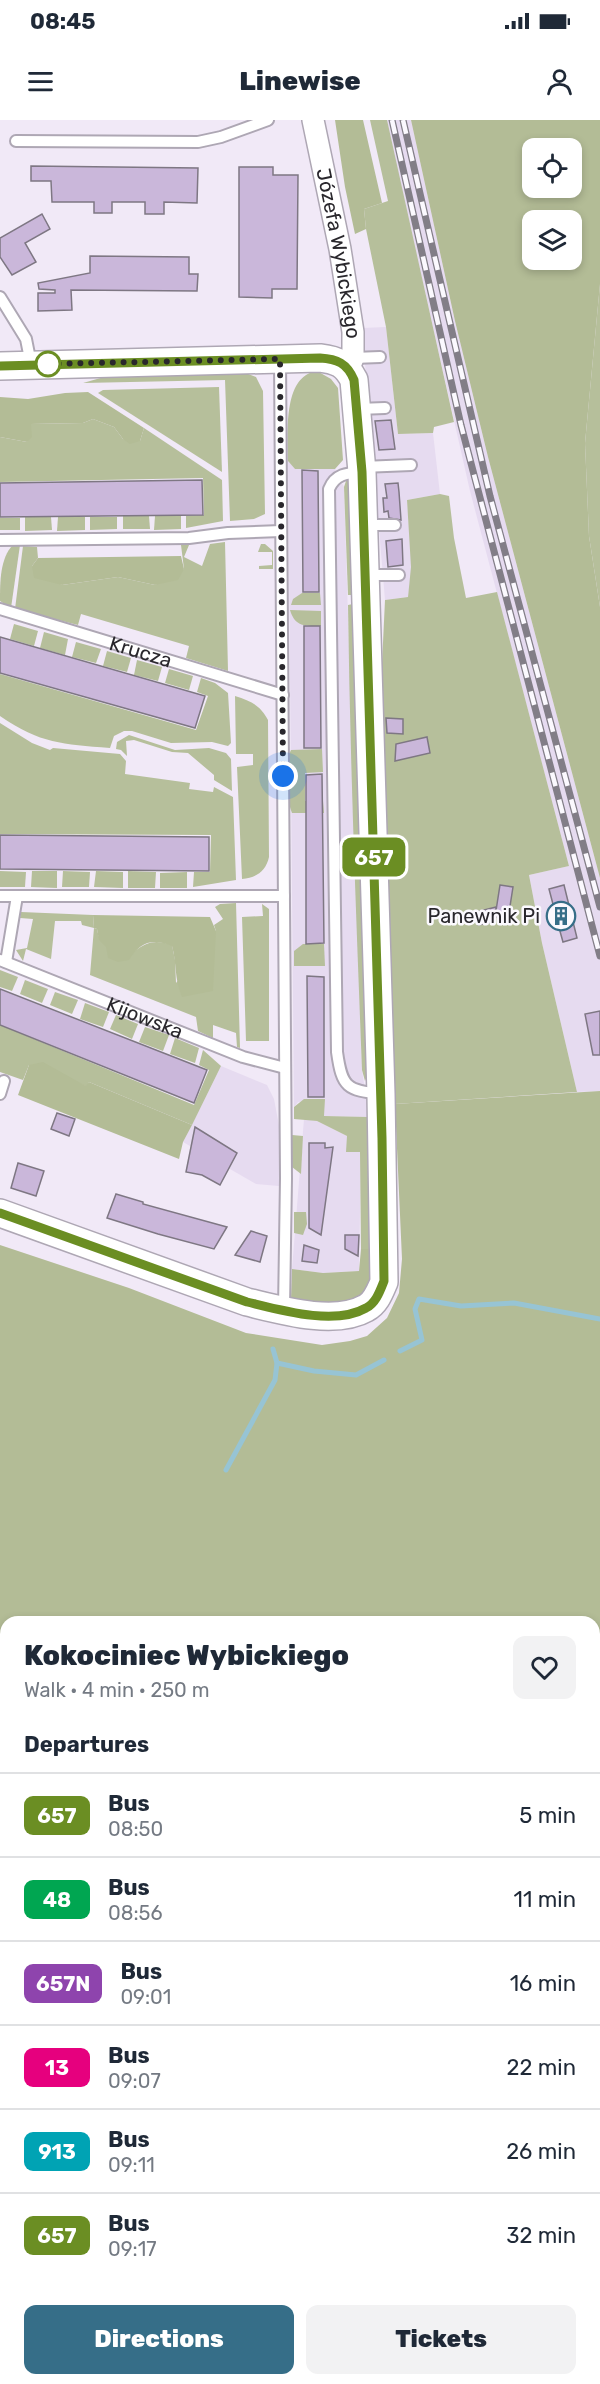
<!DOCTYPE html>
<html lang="en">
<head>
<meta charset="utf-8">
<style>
  :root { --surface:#fff; --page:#f2f2f3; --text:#1f2937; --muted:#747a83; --line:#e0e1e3; --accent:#366e88 }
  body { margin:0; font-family:Rubik,sans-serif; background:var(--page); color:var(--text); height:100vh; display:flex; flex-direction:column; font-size:22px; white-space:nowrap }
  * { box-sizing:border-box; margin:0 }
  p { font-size:20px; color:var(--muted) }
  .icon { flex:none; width:33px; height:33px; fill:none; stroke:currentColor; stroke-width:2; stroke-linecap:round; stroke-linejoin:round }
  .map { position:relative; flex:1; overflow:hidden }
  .drawer { position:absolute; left:0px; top:1496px; width:600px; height:770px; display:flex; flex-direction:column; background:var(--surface); border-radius:18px 18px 0 0; box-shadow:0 3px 9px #0003 }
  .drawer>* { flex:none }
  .badge { padding:0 12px; border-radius:9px; font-size:21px; line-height:39px }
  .buttons { position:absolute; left:522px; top:18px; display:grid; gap:12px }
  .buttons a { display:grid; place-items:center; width:60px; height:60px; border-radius:12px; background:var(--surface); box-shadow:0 3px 9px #0003; font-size:30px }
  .you { position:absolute; width:30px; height:30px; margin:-15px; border:4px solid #fff; border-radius:50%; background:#1a73e8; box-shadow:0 0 0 9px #1a73e833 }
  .map>.badge { position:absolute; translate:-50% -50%; box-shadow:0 0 0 3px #fff }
  h2 { padding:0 24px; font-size:22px; line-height:54px }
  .round { display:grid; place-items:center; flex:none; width:63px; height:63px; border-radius:12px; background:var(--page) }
  .overview { display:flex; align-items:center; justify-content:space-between; height:102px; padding:0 24px }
  h1 { font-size:28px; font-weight:800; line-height:45px }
  .button { display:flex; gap:12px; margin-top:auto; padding:12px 24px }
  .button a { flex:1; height:69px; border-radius:12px; background:var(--accent); color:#fff; font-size:24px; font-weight:800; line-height:69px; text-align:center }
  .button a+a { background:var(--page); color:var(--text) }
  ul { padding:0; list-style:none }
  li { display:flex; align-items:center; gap:18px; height:84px; padding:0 24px; border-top:2px solid var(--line) }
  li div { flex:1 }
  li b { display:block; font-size:22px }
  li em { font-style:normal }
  li .badge { min-width:66px; font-weight:700; text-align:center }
  .status { display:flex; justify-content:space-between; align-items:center; height:42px; padding:0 30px; background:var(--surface); direction:ltr }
  .status svg { height:16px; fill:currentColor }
  header { display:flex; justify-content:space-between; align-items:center; height:78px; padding:0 24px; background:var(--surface); font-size:27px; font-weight:800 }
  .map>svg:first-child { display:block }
  .built { fill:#e6dbf0 }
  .green { fill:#b6bf9b }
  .forest { fill:#b3bc96; fill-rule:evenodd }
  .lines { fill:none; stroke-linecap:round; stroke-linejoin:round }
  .stream { stroke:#97c4d4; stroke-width:5 }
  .building { fill:#cab7da; stroke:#7e7783; stroke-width:1.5 }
  .service-casing { stroke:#aea7b4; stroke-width:14 }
  .minor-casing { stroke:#aea7b4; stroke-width:24 }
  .tertiary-casing { stroke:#aea7b4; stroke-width:30 }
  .service { stroke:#fff; stroke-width:10 }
  .minor { stroke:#fff; stroke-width:21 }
  .tertiary { stroke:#fff; stroke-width:27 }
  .rail-casing { stroke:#827e87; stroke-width:7 }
  .rail { stroke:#fbf9fe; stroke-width:4.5; stroke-dasharray:14; stroke-linecap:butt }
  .line-casing { stroke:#fff; stroke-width:14 }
  .line { stroke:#6b8e23; stroke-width:9 }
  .walk { stroke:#29272c; stroke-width:6; stroke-dasharray:0 10.8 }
  .stop-dot { fill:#fff; stroke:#6b8e23; stroke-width:3 }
  .labels { text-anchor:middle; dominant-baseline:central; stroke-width:5; stroke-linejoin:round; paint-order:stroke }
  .street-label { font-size:20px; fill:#29272c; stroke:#fbf9fe }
  .poi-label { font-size:20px; fill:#29272c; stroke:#fbf9fe; text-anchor:end }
</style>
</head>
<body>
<div class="status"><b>08:45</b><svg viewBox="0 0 49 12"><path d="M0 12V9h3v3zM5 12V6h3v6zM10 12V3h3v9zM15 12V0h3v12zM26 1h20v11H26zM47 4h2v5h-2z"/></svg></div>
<header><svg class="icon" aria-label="menu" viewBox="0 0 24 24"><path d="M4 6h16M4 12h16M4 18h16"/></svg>Linewise<svg class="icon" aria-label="person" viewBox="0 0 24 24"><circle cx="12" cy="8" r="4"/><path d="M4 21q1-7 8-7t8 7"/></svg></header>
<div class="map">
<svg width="600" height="2264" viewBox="0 0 600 2264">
  <rect width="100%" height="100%" fill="#f1e9f7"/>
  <g class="built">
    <path d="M386,0h25l44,201 33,136 112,421v213l-23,1 -35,-149 -13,-68 40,-9 -99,-375z"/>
    <path d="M386,207l12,107 35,-1 7,61 -33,6 5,67 -4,30 -23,3 -23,-272z"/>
    <path d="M288,341l7,8h40l9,18 18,583 7,47 -45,-1v-17l-26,3 -4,5z"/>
    <path d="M221,946l46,19 7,14 6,32 -1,55 -23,-2 -73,-42z"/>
    <path d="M304,999l13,2 30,15 14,16 -2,119 -36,2 -31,-4z"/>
  </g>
  <g class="green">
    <path d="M370,0h17l67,302 -20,5 -1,6 -35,1 -12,-107 -20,-98 -2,-20 24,-8z"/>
    <path d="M600,164v323l-11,-71 -4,-93z"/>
    <path d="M317,251l14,8 7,9 5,72 -8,9h-40l-7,-8c0,-26 -6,-85 29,-90z"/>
    <path d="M243,252l13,5 7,14 2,123 -11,5 -24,2 -5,-141 -142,3 21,-6z"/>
    <path d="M219,267l3,85 -124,-79 5,-3z"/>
    <path d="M93,299l21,8 9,12 17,2 4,-13 78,52 1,41 -37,7v-12l18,-1 -1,-37 -203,4v-45l27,5 4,-18 52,-1z"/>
    <path d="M346,361h4l4,114h-6l-4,-108z"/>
    <path d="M440,374l9,2 5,42 12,60 31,-6 72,274 -40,9 13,68 35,149 -182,12 -14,-419 4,-85 23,-3 3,-30 -4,-67z"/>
    <path d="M123,396h26l1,13h-27z"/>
    <path d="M155,396h26v13l-27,1z"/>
    <path d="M25,397h26l1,13 -27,1z"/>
    <path d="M58,397h27v13l-28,1z"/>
    <path d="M90,397h27v12l-27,1z"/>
    <rect x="0" y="398" width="20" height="12"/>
    <path d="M225,422l3,129 -42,-13 3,-12 -108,-32 -3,11 -63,-16 8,-63 14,1 1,11 -6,8 30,19 56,-8 37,8 29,-16 -3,-24h8l-5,12 18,9 8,-22z"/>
    <path d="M261,424h4l8,7v18h-14v-3l13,-1v-13h-14z"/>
    <path d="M13,425h7l-9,63 -11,-7c0,-19 0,-43 13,-56z"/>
    <path d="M302,473h18l1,12h-30l2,-6z"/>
    <path d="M353,484l14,472 -2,5 -3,-11c-6,-155 -12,-310 -14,-465z"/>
    <path d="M290,490l31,1v15c-16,0 -26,1 -31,-16z"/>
    <path d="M14,504l24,7 -4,15 -24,-7z"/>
    <path d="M44,512l24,7 -3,16 -25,-7z"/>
    <path d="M76,522l25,7 -5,14 -24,-6z"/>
    <path d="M107,531l24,7 -4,14 -24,-6z"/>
    <path d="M137,540l25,7 -4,14 -24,-6z"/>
    <path d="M169,549l24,7 -4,14 -24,-7z"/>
    <path d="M0,554l196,56 12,-34 -11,-4 4,-14 14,5 13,10 3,50 -3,3 -16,-4 -41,1 -39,-12h-8l-10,5 -4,12c-48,-4 -69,-4 -110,-32z"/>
    <path d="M235,576c16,5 25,9 33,24l1,137c-3,14 -13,21 -27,22l-5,-112 16,-2v-11h-17z"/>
    <path d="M0,603l32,20 18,7 3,-2 67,6 6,7 -1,13 65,9 -1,6 24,3 1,-5 19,10 3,83 -43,7 1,-15h16l1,-37 -211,-1z"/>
    <path d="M129,615l46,15 34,-2 17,5 5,6 1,32 -18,-11v-5l-26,-22 -16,-1 -38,-12 -8,1 1,15 -6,-6 -5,-1 1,-7z"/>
    <path d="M322,629l1,23 -18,1v28h18l1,12h-32c-6,-16 -9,-47 -1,-63z"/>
    <path d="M0,751l26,1 -1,15h-25z"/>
    <path d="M32,751h25v17l-26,-1z"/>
    <path d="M63,751l27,1 -1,15h-27z"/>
    <path d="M96,751l27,1v16l-29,-1z"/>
    <path d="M128,751l28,1 -1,16h-27z"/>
    <path d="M187,752v16h-27v-15z"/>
    <path d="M236,783l4,145 -3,-1 -1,-14 -23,-8v13l-15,-7 -2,-14 -106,-42 4,-47 -12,-3 -1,-4h-26l-4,38 -25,-10 -3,12 -7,-11 11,-2 6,-29 -13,-1 1,-6 72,3 1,13 3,1c4,23 18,19 38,22 13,-10 21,-11 37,-6l3,15 1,23 40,-52 -2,-6 9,-6 -8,-12 5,-3z"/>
    <path d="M262,784l7,5v132h-23l-4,-124 21,-1z"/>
    <path d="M303,824h21l1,22h-31v-15z"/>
    <path d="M0,850l18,7 -6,14 -12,-4z"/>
    <path d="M25,860l23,9 -6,14 -22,-9z"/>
    <path d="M55,872l23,8 -6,14 -22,-9z"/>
    <path d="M85,883l24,9 -6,15 -23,-8z"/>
    <path d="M116,895l22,9 -6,15 -22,-10z"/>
    <path d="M0,905l194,80 15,-35 -10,-5 4,-15 18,16 -29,59 -103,-43 -2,5 -22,-11 -36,-11 -6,15 -23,-8z"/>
    <path d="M145,907l24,8 -6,16 -24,-9z"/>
    <path d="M175,918l24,10 -4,15 -25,-9z"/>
    <path d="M304,979h21l-1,17 45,1 4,132h-12l-1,-97h-14l1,-16 -30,-15 -23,-2v-12z"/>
    <path d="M292,1015l11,1 -2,38 -9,-7z"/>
    <path d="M294,1092h12l1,12 -4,11 -9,-2z"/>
    <path d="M0,1862l6,8v180h-6z"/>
    <path d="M594,2042h6v148l-6,4z"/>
    <path d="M43,2259h27l2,5h-44z"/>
    <path d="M112,2259h443v5h-441z"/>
  </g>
  <g class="forest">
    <path d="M335,0h28l19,83 -18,6 2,20 -11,5 -10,-47z"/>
    <path d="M411,0h189v164l-15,159 4,93 11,71v271l-112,-421 -33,-136zM532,28h40v40h-40zM532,100h40v40h-40z"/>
    <path d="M88,272l56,36 -4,13 -10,3 -7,-5 -9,-12 -21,-8 -10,4 -52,1 1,13 -5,5 -27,-5v-40l28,2 37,-6z"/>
    <path d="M181,436l3,13 -6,11 -23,5 -37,-8 -56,8 -28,-7 -2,-12 6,-8z"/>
    <path d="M93,795l117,2 6,14 -3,60 -31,6c-8,-19 -5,-33 -10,-51 -20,-8 -32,-4 -43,14l-11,2 -10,-4 -2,-11 -7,-7 -2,-11 -3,-1z"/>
    <path d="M43,942l43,24 3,-4 103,43 -9,17 -4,17 -161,-64 11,-30z"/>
    <path d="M600,971v1071h-6v-540h-588v368l-6,-8v-737l129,43 117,45 76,12 28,-4 17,-5 20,-18 12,-25 3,-34 -7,-155z"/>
    <path d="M361,1129h12l-2,31 -6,15 -29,10 -45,-6 1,-30 31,4 36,-2z"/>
  </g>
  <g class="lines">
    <g class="stream">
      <path d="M273,1229l4,14 37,8 42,4 28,-15"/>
      <path d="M400,1231l22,-11 -7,-31 4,-10 42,7 53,-3 86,16"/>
      <path d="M226,1350l49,-90 2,-17"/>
      <path d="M594,1697l6,-4"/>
      <path d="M0,1869l6,-2"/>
      <path d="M594,1927l6,13"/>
      <path d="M594,2217l6,-6"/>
      <path d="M511,2259h24"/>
    </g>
  </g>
  <g class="building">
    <path d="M31,46l167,2 -1,35 -33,-1v12h-19v-12h-33v11h-18v-11h-42l-1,-21h-20z"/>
    <path d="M239,47h34v8h25l-1,114h-25v9l-33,-1z"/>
    <path d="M42,94l8,15 -25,14 11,19 -24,13 -12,-18v-19z"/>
    <path d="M90,136l99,1v17h9l-1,17 -126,-1 1,20 -34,1v-18h17v-3l-16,-1 -1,-6 52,-10z"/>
    <path d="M391,300l4,29 -16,1 -4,-29z"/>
    <path d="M302,350l16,1 1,121h-16z"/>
    <path d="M202,360l1,35 -203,2v-34z"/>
    <path d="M398,363l1,9 2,28 -12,-2 -1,-7 -4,1 -1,-14h4l-2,-14z"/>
    <path d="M402,419l1,26 -15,2 -2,-26z"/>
    <path d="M304,506h16l1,122h-17z"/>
    <path d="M0,517l205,59 -10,32 -195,-55z"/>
    <path d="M386,598l17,1v15l-16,-1z"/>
    <path d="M427,617l3,16 -35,8 1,-17z"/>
    <path d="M322,654l2,169 -18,1v-169z"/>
    <path d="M0,715l209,2v34l-209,-2z"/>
    <path d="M500,765l13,2 -5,32 -13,-2z"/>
    <path d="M564,765l13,53 -14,4 -5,-18 -5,1 -4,-16 5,-1 -5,-19z"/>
    <path d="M496,787l-1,15 -17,3 -2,-13z"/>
    <path d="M307,856l17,1v120h-16z"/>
    <path d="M0,869l207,81 -13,33 -194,-78z"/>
    <path d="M600,891v44h-7l-8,-41z"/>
    <path d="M57,993l18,6 -6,17 -18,-7z"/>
    <path d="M195,1007l42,26 -17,32 -18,-10 -16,-3z"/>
    <path d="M309,1023h16v5l8,-1 -12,88 -12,-7z"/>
    <path d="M18,1043l26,8 -8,25 -25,-8z"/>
    <path d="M116,1074l27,8v2l84,23 -13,22 -56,-15 -51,-16z"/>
    <path d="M251,1111l16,5 -7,26 -25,-7z"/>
    <path d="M345,1115h14l-1,21 -13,-7z"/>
    <path d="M304,1125l15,5 -2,13 -15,-2z"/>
  </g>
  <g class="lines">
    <g class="service-casing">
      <g id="service">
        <path d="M16,21l182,1 23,-5 47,-17"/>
        <path d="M0,177l26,42 5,25"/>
        <path d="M353,238l27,-1"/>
        <path d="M280,239l6,819 -2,131"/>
        <path d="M358,289l27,-1"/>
        <path d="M362,347l49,-2"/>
        <path d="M362,352c-15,1 -27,2 -33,17l8,563c5,36 10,38 44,42"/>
        <path d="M364,405h31"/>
        <path d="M0,420l189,-2 39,-5 53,-2"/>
        <path d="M366,455h33"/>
        <path id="s1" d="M0,489l283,86"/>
        <path d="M0,776h284"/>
        <path id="s2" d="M0,840l243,97 42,11"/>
        <path d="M6,842l11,-66"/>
        <path d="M0,974l4,-13"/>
      </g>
    </g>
    <g class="minor-casing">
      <g id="minor">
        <path id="s3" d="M313,0l27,129 13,83v26l-4,10"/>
      </g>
    </g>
    <g class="tertiary-casing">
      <path id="tertiary" d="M0,246l320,-8c17,2 26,6 34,22l8,92 19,622 3,188c-4,9 -8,21 -18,26 -31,18 -86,2 -119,-6l-247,-89"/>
    </g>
    <use href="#service" class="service"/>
    <use href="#minor" class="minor"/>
    <use href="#tertiary" class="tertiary"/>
    <g class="rail-casing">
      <g id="rail">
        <path d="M392,0l69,305 139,531"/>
        <path d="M403,0l87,376 110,411"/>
      </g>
    </g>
    <use href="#rail" class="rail"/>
  </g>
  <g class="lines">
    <g class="line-casing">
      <path id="line" d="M0,246l320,-8c17,1 27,5 34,22l8,92 20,666 2,143c-4,10 -8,22 -18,27 -31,18 -86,2 -119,-6l-247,-89"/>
    </g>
    <use href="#line" class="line"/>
    <path class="walk" d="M48,244l232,-5 3,417"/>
  </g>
  <defs>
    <g id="building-ring" transform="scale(1.5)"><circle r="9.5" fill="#fbf9fe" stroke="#366e88" stroke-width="1.5"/><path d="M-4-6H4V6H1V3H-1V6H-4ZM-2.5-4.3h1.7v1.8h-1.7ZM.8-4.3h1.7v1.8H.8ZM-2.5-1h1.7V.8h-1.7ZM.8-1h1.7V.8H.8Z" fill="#366e88"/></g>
  </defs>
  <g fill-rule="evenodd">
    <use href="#building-ring" x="561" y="796"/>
  </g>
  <circle class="stop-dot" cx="48" cy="244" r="12"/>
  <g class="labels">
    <g class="street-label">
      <text stroke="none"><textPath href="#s3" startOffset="136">Józefa Wybickiego</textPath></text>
      <text stroke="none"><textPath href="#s1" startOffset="147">Krucza</textPath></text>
      <text stroke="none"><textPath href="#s2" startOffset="156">Kijowska</textPath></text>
    </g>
    <g class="poi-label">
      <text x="540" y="796">Panewnik Pi</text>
    </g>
  </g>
</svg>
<div class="buttons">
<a><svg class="icon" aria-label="locate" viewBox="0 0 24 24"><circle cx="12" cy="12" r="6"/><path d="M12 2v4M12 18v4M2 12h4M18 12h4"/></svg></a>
<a><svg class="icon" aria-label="layers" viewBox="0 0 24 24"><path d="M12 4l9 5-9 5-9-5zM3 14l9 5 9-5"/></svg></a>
</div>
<div class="you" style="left:283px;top:656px"></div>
<b class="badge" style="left:374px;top:737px;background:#6b8e23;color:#fff">657</b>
<section class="drawer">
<div class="overview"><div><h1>Kokociniec Wybickiego</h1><p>Walk · 4 min · 250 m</p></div><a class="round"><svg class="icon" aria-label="heart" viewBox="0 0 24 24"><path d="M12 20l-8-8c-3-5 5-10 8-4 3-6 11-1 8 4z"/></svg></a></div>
<h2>Departures</h2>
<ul>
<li><span class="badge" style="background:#6b8e23;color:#fff">657</span><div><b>Bus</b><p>08:50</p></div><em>5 min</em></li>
<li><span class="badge" style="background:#00a651;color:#fff">48</span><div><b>Bus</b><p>08:56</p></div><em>11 min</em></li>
<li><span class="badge" style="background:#8e44ad;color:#fff">657N</span><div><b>Bus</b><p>09:01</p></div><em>16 min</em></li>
<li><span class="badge" style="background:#e6007e;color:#fff">13</span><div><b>Bus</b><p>09:07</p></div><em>22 min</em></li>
<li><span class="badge" style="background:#00a3b4;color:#fff">913</span><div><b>Bus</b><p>09:11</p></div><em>26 min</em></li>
<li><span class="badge" style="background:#6b8e23;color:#fff">657</span><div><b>Bus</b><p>09:17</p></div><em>32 min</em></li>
</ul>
<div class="button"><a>Directions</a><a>Tickets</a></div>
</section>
</div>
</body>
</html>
